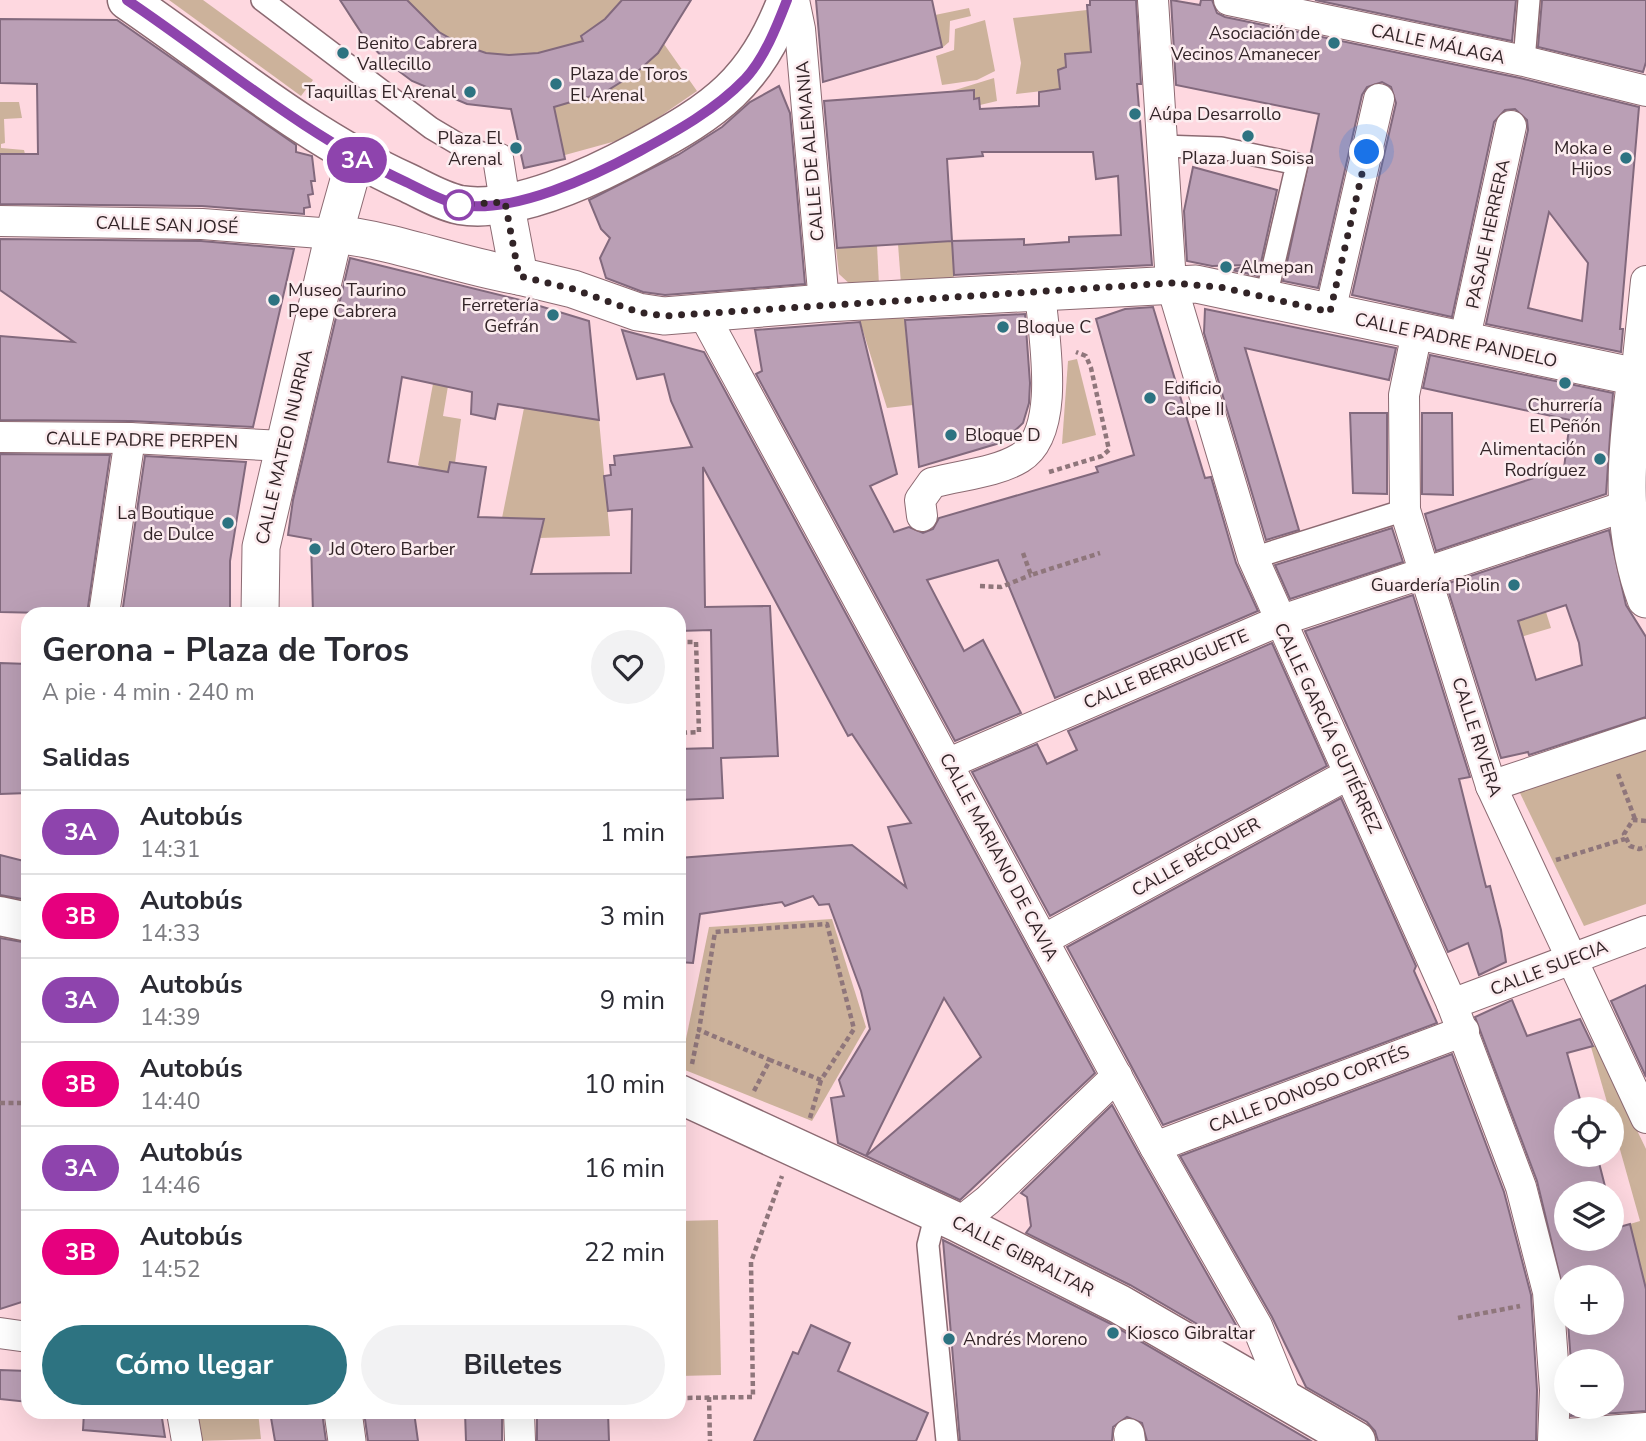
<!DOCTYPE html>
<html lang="es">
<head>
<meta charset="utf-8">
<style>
  :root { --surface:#fff; --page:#f2f2f3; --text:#2b2b33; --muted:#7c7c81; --line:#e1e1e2; --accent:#2d7381 }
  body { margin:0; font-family:"Nunito Sans",sans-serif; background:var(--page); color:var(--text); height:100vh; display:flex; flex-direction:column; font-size:26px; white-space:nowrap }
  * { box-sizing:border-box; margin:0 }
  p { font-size:23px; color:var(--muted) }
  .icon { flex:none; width:38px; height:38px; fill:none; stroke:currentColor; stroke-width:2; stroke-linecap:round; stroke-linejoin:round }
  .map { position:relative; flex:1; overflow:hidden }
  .panel { position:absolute; left:21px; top:607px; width:665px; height:812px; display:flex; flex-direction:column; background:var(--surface); border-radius:21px; box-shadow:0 7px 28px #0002 }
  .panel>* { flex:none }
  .badge { padding:0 14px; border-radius:23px; font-size:24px; line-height:46px }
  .tools { position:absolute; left:1554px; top:1097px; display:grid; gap:14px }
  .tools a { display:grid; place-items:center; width:70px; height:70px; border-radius:50%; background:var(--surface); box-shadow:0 7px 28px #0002; font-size:35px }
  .you { position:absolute; width:35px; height:35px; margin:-18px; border:5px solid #fff; border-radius:50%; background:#1a73e8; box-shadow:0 0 0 10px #1a73e833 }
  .map>.badge { position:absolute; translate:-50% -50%; box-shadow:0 0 0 4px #fff }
  h2 { padding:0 21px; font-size:26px; line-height:63px }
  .round { display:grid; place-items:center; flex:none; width:74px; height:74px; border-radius:37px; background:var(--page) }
  .headline { display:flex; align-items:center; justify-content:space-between; height:119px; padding:0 21px }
  h1 { font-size:33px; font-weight:700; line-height:52px }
  .cta { display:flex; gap:14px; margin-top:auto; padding:14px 21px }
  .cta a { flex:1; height:80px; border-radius:42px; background:var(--accent); color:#fff; font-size:28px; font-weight:700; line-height:80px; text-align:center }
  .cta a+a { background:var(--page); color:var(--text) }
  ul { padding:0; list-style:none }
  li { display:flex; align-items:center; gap:21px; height:84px; padding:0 21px; border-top:2px solid var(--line) }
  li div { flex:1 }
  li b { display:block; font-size:26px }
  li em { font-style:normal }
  li .badge { min-width:77px; font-weight:700; text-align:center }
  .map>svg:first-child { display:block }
  .green { fill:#ccb29b }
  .building { fill:#ba9fb5; stroke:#82697d; stroke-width:2; fill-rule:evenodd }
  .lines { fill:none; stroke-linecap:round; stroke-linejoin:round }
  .pedestrian-casing { stroke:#8c6a72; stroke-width:24 }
  .minor-casing { stroke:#8c6a72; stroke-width:32 }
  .tertiary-casing { stroke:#8c6a72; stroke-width:39 }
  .secondary-casing { stroke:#8c6a72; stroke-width:41 }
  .path { stroke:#8f767b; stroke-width:4.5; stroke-dasharray:5 3.5; stroke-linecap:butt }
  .pedestrian { stroke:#fff; stroke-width:21 }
  .minor { stroke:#fff; stroke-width:30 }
  .tertiary { stroke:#fff; stroke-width:37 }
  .secondary { stroke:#fff; stroke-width:38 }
  .line-casing { stroke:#fff; stroke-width:16 }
  .line { stroke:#8e44ad; stroke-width:10 }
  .walk { stroke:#322427; stroke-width:7; stroke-dasharray:0 12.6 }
  .poi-dot { fill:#2d7381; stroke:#fcecef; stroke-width:2.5 }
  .stop-dot { fill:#fff; stroke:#8e44ad; stroke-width:3.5 }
  .labels { text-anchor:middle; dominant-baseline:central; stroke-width:5; stroke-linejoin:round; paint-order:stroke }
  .poi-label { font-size:18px; fill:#322427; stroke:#fcecef; text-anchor:start }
  .street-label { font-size:18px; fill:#322427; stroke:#fcecef }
</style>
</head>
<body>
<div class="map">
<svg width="1646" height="1441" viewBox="0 0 1646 1441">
  <rect width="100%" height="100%" fill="#fed8e0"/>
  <g class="green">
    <path d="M169,0h34l110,80 -12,16z"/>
    <path d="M341,0h350l-27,44 33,47 -80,55 -1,-5 -51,14v4l-41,9 -13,-59c-73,-6 -138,-40 -170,-109z"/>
    <path d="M969,8l2,8 -21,5 -1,21 -7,6 -7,-33z"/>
    <path d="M1087,10l4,42 -25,15 -6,22 -44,5 5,-31 -8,-45z"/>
    <path d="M985,20l10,51 -18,9 -35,5 -6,-29 18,-6 1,-21z"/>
    <path d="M994,78l3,23 -17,4 -1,-6h-5l-1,-9 -21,1z"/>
    <path d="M0,102h19l3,16 -18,1 1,24 -4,1v4l23,2 1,4h-25z"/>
    <path d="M952,241l2,39 -53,4 -3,-40z"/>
    <path d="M877,245l2,40 -27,1 -13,-12 -3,-26z"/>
    <path d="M904,314l9,91 -26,3 -28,-90z"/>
    <path d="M442,335l7,45 -6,36 18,3 -6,44 -8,16 -28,-2 2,-10 -3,-2z"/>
    <path d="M1077,359l19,76 -34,9 6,-83z"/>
    <path d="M524,408l75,12 11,116 -71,2 4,-19 -41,-1z"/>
    <path d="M1546,612l5,16 -44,13 -4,-15z"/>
    <path d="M1646,746v158l-62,22 -66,-137z"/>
    <path d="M832,919l34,108 -54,94 -132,-53 29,-141z"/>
    <path d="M1596,1045l50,104v140l-16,-65 10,-3 -28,-100v-11l-3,-1 -18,-62z"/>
    <path d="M718,1220l3,155 -42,1v-155z"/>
    <path d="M191,1412h67l3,27 -65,2z"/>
  </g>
  <g class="building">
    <path d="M340,0h67l32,32 21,12 26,9 23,2 29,-2 45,-12 -2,-5 24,-17 17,-19h69l-33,53 -21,19 -32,20 -51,15 11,52 -41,9 -13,-59 -44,-5 -55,-23 -24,-18 -22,-23z"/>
    <path d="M816,0h116l10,47 -119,35z"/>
    <path d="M1090,0h46l5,84h-4l15,181 -198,10 -2,-34 -115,7 -13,-147 150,-11v9l5,-1 1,11 59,-3v-14l21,-3 -2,-19 8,-3 -1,-13 26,-2 -4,-47h3zM982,152h111l3,27 22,-3 3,59 -52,2v5l-45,3v-6l-72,2 -5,-82 36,-3z"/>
    <path d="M1171,0l29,5 1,-5h11l5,13 8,4 295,61 119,29 -19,222h3l-2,23 -135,-28 42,-194 -1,-10 -12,-11 -10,1 -11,12 -42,195 -100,-22 44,-192 -5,-16 -9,-5 -15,5 -5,8 -44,193 -35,-7 36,-167 -143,-29zM1549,212l39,51 -6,58 -54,-13z"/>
    <path d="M1315,0h201l-4,41z"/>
    <path d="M1542,0h104v62l-3,10 -105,-25z"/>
    <path d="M0,19l117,1 179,125v7l16,4 3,25h-4l2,13 -5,1 2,12 -6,1v6l-102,-8 -202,-2v-50h38l-1,-70 -37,-1z"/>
    <path d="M779,86l11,27 15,171 -140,11 -22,-3 -37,-14 -6,-20 10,-20 -9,-9 -12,-29 89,-45 44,-28 28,-25z"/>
    <path d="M1193,167l84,23 -19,86 -26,-6 16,-5 -36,1 -25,-5 -3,-50z"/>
    <path d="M0,239l201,2 93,8 -41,178 -122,-6 -131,-1v-84l74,6 -74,-52z"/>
    <path d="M350,258l170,42 69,21 10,99 -101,-16 -3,15 -24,-5 1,-22 -70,-15 -14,85 60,10 2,-10 36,5 -8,50 66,2 -13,55 100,-1 1,-64 -24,2 -4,-35 7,-1 -1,-10h5l-1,-9 78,-9 -21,-46 -7,-27 -27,5 -15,-49 82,22 391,721 -135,127 -94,-44 115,-99 -37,-59 -78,158 -28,-13 -7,-45 13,-2 -5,-16 31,-51 -9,-38 -32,-87 -10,1 -6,-9 -28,10 -3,-4 -82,12 -7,49 -14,-1v-104l173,-13 54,42 -18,-60 23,-4 -59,-89 -4,2 -145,-269 2,140 65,-1 8,150 -57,2 2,40 -44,2v-51l34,-1 -2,-118 -32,1v-17h-366l-2,-75 -23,-4 5,-35z"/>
    <path d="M1153,307l52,171 6,-1 25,86 22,48 -203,87 -57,-138 -71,20 37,71 19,-11 38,73 -66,28 -199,-367 6,-3 -7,-41 105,-8 37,152 -27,12 24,46 15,-5 14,6 10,-4 6,-11 159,-46 -2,-5 38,-12 -38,-136 29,-10z"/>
    <path d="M1205,309l191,39 -7,32 -144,-32 54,182 -33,10 -62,-207z"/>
    <path d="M1025,314l5,69 -1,20 -6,20 -20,19 -84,25 -14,-147z"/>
    <path d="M1430,355l183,38 -7,101 -170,57 -11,-37 139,-46 6,-48 -147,-32z"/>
    <path d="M1350,413h37v81l-34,-1z"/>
    <path d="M1422,413h30l1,82 -31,-1z"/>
    <path d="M0,454l110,1 -23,159 -87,-2z"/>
    <path d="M145,456l101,6 -16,99v53h-108z"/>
    <path d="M1392,528l11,34 -113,37 -15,-34z"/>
    <path d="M1609,530l17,75 20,32v80l-117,38 -1,-3 -27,6 -55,-174zM1566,605l13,38 3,22 -46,15 -18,-59z"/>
    <path d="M1413,595l57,182 -11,2 27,108 4,-1 11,44 5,32 -27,13 -11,-32 -20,9 -143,-321z"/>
    <path d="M1272,643l55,123 -277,150 -78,-144 65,-28 10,20 30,-14 -9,-19z"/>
    <path d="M0,663l28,1v129l-28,1z"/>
    <path d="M1341,798l75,168 -2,5 23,52 -274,102 -96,-178z"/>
    <path d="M0,855l28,7v38l-28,-5z"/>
    <path d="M0,938l28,5v357l-28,9z"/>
    <path d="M1646,985v92l-35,-76z"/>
    <path d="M1512,1000l15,36 53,-17 13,27 -26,7 16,57h-17v45h31l10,39h-41v45h46v-27l4,16 14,-4 16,65v122l-75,5 1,-9h40v-45h-41l-3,-39h44v-45h-46v24l-29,-121 -62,-164z"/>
    <path d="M1452,1054l52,138 27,103 6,95 -1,51h-158l-3,-10 -8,-9 -61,-35 -34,-70 -92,-161z"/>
    <path d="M1112,1105l28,51 100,176 -17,7 -93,-54 -104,-52 5,-7 -4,-29 -6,-4z"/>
    <path d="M943,1240l166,83 202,118h-164l-5,-18 -15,-6 -14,10 -1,14h-152z"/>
    <path d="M811,1325l39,18 -12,28 90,42 -12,28h-162l39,-89 5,2z"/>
    <path d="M0,1370l28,1v31l-28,-3z"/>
    <path d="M84,1412h77l4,25 -82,-7z"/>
    <path d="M270,1412h52l4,29h-51z"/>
    <path d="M364,1412h50l4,29h-50z"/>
    <path d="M465,1412h37v29h-36z"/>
    <path d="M537,1412h71l1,29h-72z"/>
  </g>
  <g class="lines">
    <g class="pedestrian-casing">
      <g id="pedestrian">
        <path d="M262,0l169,128 32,19 35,11"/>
        <path d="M1524,61l5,-61"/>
        <path d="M1162,146l59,2 76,16 -31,133"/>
        <path d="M1253,558l152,-48"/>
        <path d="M936,1213l-8,32 19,196"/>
      </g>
    </g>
    <g class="minor-casing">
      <g id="minor">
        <path d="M794,0l6,29 24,274"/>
        <path d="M1153,0l18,283 82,275 199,446 69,183 27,105 7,98 -2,51"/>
        <path d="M1229,0l295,61 122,30"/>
        <path d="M498,158l7,44"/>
        <path d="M0,221l202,3 132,10"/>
        <path d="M1330,312l49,-213"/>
        <path d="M704,315l451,832 102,179 31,76"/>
        <path d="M1417,332l-13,63 1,115 86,276 155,332"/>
        <path d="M1464,342l47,-216"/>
        <path d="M1636,378l10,-97"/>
        <path d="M0,437l130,1 153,8"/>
        <path d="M922,516l-2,-16 12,-17c28,-8 63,-10 88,-25 43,-26 23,-124 20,-167"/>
        <path d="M104,614l26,-176"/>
        <path d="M949,763l330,-142 347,-115"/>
        <path d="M1491,786l155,-52"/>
        <path d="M1043,940l306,-166"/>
        <path d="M1452,1004l194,-73"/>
        <path d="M1155,1147l309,-116"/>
        <path d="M959,1223l29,-23 129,-124"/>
        <path d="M0,1333l28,4"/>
        <path d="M182,1412l5,29"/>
        <path d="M519,1412l1,29"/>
        <path d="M1129,1434l1,7"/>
        <path d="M1554,1435l92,-7"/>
      </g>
    </g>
    <g class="tertiary-casing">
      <g id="tertiary">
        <path d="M505,202l14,74 54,13 65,23 26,4 160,-13 372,-19 450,95"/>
        <path d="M334,234c63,7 122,31 185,42"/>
        <path d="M1636,378c-10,75 -17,148 10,221"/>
        <path d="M260,614l1,-67 73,-313 21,-75"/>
        <path d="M343,1412l4,29"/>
      </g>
    </g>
    <g class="secondary-casing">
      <g id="secondary">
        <path d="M127,0c91,62 178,136 279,182 17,8 35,19 54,23 54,9 134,-29 180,-54 77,-42 114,-67 147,-151"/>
        <path d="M0,916l28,6"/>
        <path d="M679,1094l280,129 160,81 237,137"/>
      </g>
    </g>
    <g class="path">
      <path d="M1049,472l53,-16 7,-6 -18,-82 -5,-12 -10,-4"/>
      <path d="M1023,553l8,22 69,-22"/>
      <path d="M980,586l21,1 30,-12"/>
      <path d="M679,642h17l3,90 -20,1"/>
      <path d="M1618,774l17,45"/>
      <path d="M1646,821l-13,-1 -9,14 6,12 9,3 7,-2"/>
      <path d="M1556,860l69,-21"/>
      <path d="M692,1064l7,-34"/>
      <path d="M754,1091l16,-31 51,20 33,-51 -27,-105 -112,8 -16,98 71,30"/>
      <path d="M0,1103h28"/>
      <path d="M810,1118l11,-38"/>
      <path d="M1458,1318l62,-12"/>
      <path d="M709,1397l1,44"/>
      <path d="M679,1398l74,-1 -2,-135 31,-86"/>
    </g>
    <use href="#pedestrian" class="pedestrian"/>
    <use href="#minor" class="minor"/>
    <use href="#tertiary" class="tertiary"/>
    <use href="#secondary" class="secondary"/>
  </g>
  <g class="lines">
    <g class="line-casing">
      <path id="line" d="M127,0c92,62 178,136 279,182 17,8 35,19 54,23 54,9 134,-29 180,-54 37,-20 75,-41 105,-72 19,-20 32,-53 42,-79"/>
    </g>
    <use href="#line" class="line"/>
    <path class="walk" d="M459,205l46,-3 14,74 54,13 65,23 26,4 507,-33 49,4 110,25 37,-160"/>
  </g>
  <g class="poi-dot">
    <circle cx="1334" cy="43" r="7"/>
    <circle cx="343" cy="53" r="7"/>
    <circle cx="556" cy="84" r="7"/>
    <circle cx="470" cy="92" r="7"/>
    <circle cx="1135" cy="114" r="7"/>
    <circle cx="1248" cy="136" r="7"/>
    <circle cx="516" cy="148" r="7"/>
    <circle cx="1626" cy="158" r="7"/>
    <circle cx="1226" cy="267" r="7"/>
    <circle cx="274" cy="300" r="7"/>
    <circle cx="553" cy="315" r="7"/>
    <circle cx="1003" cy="327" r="7"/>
    <circle cx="1565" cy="383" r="7"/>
    <circle cx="1150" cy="398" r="7"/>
    <circle cx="951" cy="435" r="7"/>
    <circle cx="1600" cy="459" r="7"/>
    <circle cx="228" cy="523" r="7"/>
    <circle cx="315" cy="549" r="7"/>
    <circle cx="1514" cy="585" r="7"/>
    <circle cx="1113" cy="1333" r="7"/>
    <circle cx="949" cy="1339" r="7"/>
  </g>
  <circle class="stop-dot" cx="459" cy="205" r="14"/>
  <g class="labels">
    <g class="poi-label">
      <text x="1320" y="33" text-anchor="end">Asociación de<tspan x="1320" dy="21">Vecinos Amanecer</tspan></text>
      <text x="357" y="43">Benito Cabrera<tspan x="357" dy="21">Vallecillo</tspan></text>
      <text x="570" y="74">Plaza de Toros<tspan x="570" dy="21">El Arenal</tspan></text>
      <text x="456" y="92" text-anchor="end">Taquillas El Arenal</text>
      <text x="1149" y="114">Aúpa Desarrollo</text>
      <text x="502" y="138" text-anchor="end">Plaza El<tspan x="502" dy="21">Arenal</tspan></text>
      <text x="1612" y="148" text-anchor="end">Moka e<tspan x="1612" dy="21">Hijos</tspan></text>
      <text x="1248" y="158" text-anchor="middle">Plaza Juan Soisa</text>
      <text x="1240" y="267">Almepan</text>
      <text x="288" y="290">Museo Taurino<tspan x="288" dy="21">Pepe Cabrera</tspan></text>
      <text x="539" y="305" text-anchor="end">Ferretería<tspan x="539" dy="21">Gefrán</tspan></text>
      <text x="1017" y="327">Bloque C</text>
      <text x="1164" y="388">Edificio<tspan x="1164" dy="21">Calpe II</tspan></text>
      <text x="1565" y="405" text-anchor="middle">Churrería<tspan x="1565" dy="21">El Peñón</tspan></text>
      <text x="965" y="435">Bloque D</text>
      <text x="1586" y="449" text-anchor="end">Alimentación<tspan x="1586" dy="21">Rodríguez</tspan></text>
      <text x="214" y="513" text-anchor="end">La Boutique<tspan x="214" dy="21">de Dulce</tspan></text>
      <text x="329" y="549">Jd Otero Barber</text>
      <text x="1500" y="585" text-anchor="end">Guardería Piolin</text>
      <text x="1127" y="1333">Kiosco Gibraltar</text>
      <text x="963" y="1339">Andrés Moreno</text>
    </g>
    <g class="street-label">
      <text transform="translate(1438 44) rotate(12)">CALLE MÁLAGA</text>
      <text transform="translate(810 151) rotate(-95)">CALLE DE ALEMANIA</text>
      <text transform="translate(167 225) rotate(2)">CALLE SAN JOSÉ</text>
      <text transform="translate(1488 234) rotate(-78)">PASAJE HERRERA</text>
      <text transform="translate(1456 340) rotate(12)">CALLE PADRE PANDELO</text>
      <text transform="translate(142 440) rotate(1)">CALLE PADRE PERPEN</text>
      <text transform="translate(284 447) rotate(-77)">CALLE MATEO INURRIA</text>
      <text transform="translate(1166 669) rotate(-23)">CALLE BERRUGUETE</text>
      <text transform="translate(1328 728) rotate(65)">CALLE GARCÍA GUTIÉRREZ</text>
      <text transform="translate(1477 737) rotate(72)">CALLE RIVERA</text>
      <text transform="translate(999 857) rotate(62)">CALLE MARIANO DE CAVIA</text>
      <text transform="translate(1196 857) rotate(-29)">CALLE BÉCQUER</text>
      <text transform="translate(1549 968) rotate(-21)">CALLE SUECIA</text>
      <text transform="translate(1309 1089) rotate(-21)">CALLE DONOSO CORTÉS</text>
      <text transform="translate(1023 1256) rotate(27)">CALLE GIBRALTAR</text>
    </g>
  </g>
</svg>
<div class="tools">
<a><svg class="icon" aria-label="locate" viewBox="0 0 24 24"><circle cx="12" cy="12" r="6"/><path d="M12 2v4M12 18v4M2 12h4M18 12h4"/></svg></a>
<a><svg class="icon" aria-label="layers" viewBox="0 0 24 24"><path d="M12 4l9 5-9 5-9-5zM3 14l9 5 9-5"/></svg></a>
<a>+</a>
<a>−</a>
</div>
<div class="you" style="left:1367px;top:152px"></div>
<b class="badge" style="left:357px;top:160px;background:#8e44ad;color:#fff">3A</b>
<section class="panel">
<div class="headline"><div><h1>Gerona - Plaza de Toros</h1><p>A pie · 4 min · 240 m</p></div><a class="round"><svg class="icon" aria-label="heart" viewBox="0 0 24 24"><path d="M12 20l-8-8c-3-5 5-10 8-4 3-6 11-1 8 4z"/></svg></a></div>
<h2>Salidas</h2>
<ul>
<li><span class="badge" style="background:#8e44ad;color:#fff">3A</span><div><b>Autobús</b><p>14:31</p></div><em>1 min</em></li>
<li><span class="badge" style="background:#e6007e;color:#fff">3B</span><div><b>Autobús</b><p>14:33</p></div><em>3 min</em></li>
<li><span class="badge" style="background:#8e44ad;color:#fff">3A</span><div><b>Autobús</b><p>14:39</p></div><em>9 min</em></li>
<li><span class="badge" style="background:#e6007e;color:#fff">3B</span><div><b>Autobús</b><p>14:40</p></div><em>10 min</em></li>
<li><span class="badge" style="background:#8e44ad;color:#fff">3A</span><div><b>Autobús</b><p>14:46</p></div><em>16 min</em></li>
<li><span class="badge" style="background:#e6007e;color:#fff">3B</span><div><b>Autobús</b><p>14:52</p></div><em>22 min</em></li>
</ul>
<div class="cta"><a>Cómo llegar</a><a>Billetes</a></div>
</section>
</div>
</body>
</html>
